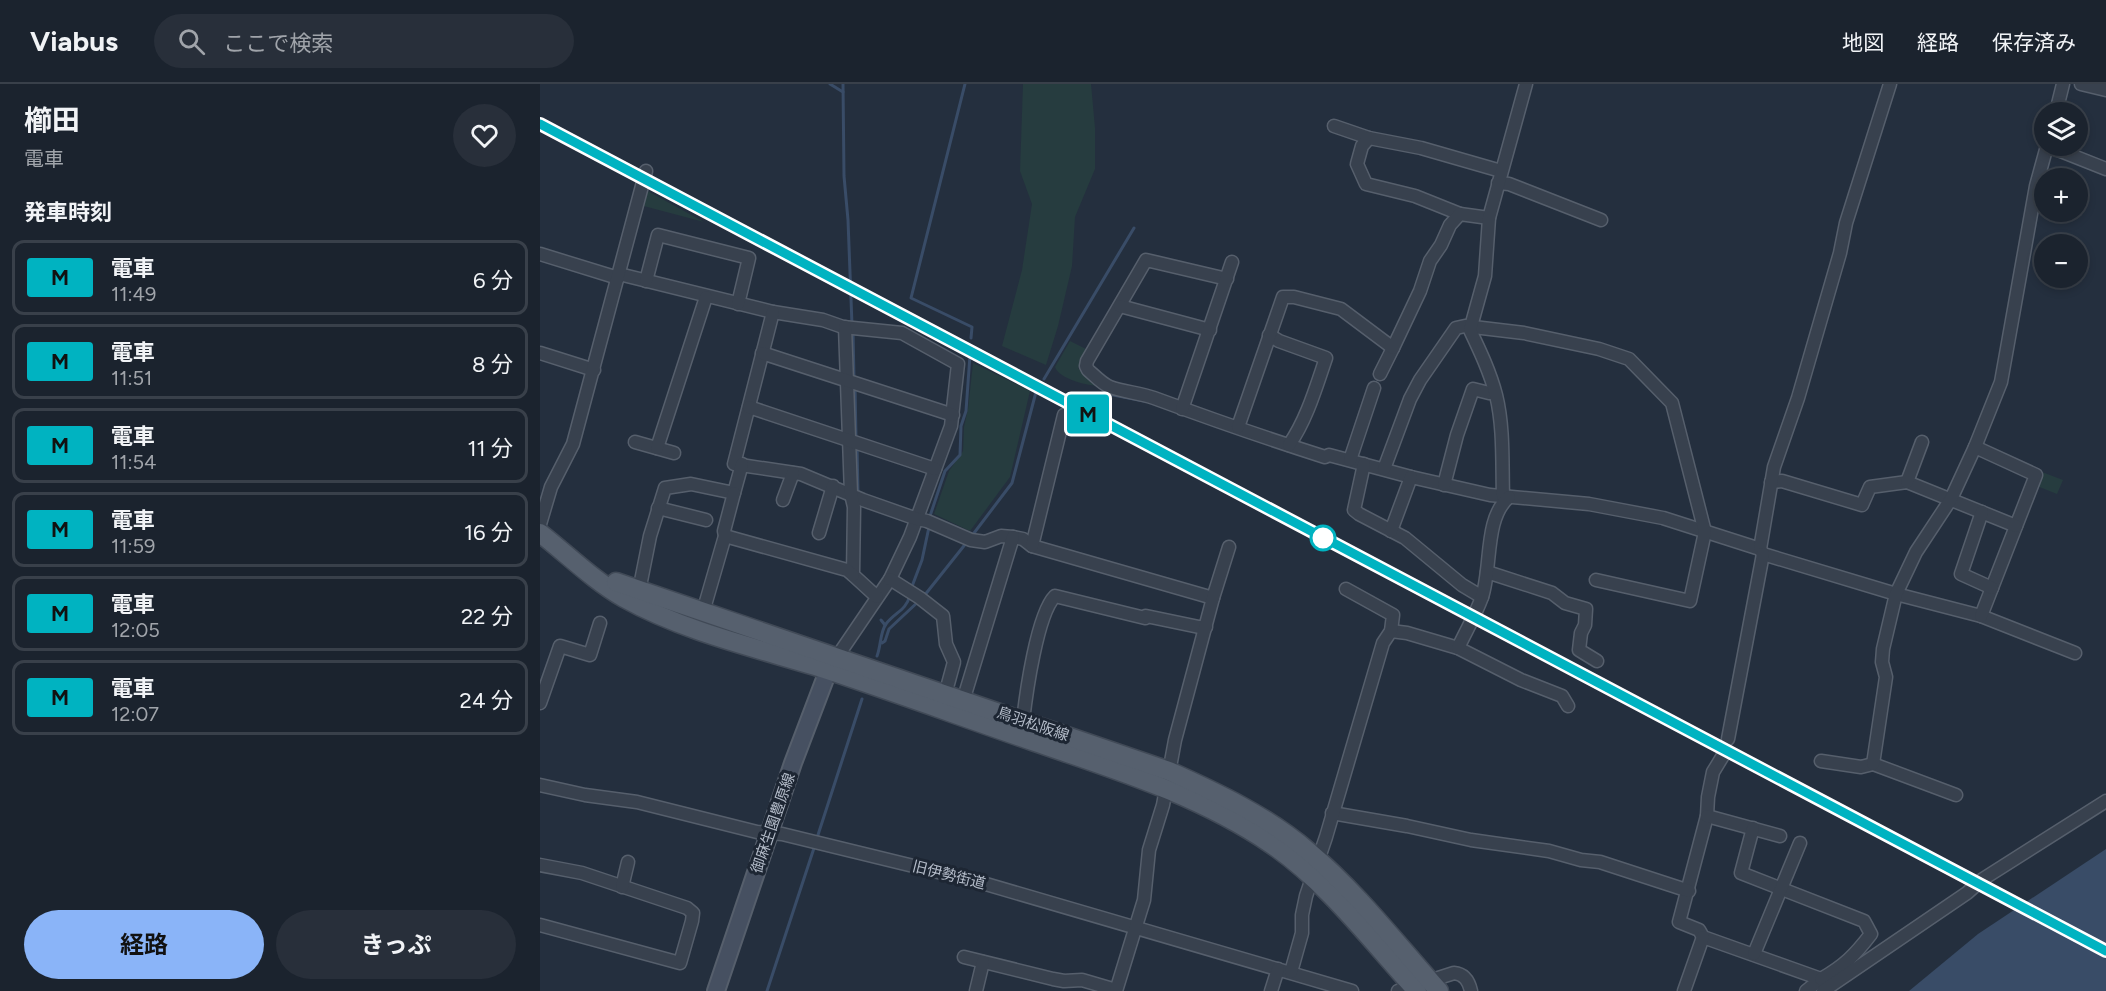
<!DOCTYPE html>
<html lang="ja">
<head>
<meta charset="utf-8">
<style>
  :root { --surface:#1b232e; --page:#282f3a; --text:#f1f3f6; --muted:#a0a4aa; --line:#39404a; --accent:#8ab4f8 }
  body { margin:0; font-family:Figtree,"Noto Sans JP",sans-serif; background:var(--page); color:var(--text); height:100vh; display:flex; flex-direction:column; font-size:22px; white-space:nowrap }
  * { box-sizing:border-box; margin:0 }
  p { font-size:20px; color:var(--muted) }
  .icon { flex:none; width:33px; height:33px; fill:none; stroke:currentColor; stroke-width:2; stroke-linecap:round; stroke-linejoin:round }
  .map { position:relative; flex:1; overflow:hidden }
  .sheet { display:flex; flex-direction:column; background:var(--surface); width:540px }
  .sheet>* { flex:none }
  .badge { padding:0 12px; border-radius:4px; font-size:21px; line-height:39px }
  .fabs { position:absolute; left:1494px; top:18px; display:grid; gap:12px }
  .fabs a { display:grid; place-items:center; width:54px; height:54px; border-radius:50%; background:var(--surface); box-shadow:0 3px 9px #0003,0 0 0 2px var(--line); font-size:30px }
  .map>.badge { position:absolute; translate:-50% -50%; box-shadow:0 0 0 3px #fff }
  h2 { padding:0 24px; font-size:22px; line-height:54px }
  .round { display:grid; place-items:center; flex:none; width:63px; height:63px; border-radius:32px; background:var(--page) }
  .summary { display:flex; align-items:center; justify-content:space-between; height:102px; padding:0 24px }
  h1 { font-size:28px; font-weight:700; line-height:45px }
  .action { display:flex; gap:12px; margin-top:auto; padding:12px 24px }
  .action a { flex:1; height:69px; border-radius:36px; background:var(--accent); color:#111; font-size:24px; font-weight:700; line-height:69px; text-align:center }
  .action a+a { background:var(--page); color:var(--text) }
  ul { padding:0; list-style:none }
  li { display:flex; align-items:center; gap:18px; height:75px; margin:0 12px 9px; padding:0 12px; border:3px solid var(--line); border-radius:12px }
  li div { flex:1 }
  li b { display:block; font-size:22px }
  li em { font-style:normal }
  li .badge { min-width:66px; font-weight:700; text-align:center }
  header { display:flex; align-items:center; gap:36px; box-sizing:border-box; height:84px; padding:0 30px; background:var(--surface); border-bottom:2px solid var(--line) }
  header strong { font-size:28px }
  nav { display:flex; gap:33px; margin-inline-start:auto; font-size:21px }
  .search { width:420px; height:54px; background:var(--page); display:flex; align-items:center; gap:15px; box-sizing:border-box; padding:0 21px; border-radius:33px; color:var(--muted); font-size:22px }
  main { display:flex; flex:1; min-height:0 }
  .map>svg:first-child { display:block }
  .green { fill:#263c3f }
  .water { fill:#394c67 }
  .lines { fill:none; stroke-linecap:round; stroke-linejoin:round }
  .stream { stroke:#394c67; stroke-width:3 }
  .minor-casing { stroke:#565f6c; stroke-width:15 }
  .secondary-casing { stroke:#565f6c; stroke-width:20 }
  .primary-casing { stroke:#414a57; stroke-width:21 }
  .minor { stroke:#38414e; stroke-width:12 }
  .secondary { stroke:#465061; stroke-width:16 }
  .primary { stroke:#56606e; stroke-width:18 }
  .rail { stroke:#5a6575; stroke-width:3; stroke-dasharray:6 6; stroke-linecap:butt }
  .line-casing { stroke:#fff; stroke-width:14 }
  .line { stroke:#00b3c1; stroke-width:9 }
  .stop-dot { fill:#fff; stroke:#00b3c1; stroke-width:3 }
  .labels { text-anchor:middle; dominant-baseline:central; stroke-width:6; stroke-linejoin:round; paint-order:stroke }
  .street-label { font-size:15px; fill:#b4bcc9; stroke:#1d2633 }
</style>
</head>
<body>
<header>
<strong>Viabus</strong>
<div class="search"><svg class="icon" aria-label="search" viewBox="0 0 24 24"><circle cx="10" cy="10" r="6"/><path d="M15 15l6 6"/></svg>ここで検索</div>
<nav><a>地図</a><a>経路</a><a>保存済み</a></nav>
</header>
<main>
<section class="sheet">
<div class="summary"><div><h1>櫛田</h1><p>電車</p></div><a class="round"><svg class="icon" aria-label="heart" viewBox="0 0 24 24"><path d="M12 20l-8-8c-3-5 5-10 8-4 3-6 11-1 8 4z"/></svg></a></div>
<h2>発車時刻</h2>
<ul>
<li><span class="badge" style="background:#00b3c1;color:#111">M</span><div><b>電車</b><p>11:49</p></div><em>6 分</em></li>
<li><span class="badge" style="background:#00b3c1;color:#111">M</span><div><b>電車</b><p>11:51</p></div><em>8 分</em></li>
<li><span class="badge" style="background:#00b3c1;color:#111">M</span><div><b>電車</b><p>11:54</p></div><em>11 分</em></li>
<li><span class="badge" style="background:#00b3c1;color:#111">M</span><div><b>電車</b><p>11:59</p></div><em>16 分</em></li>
<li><span class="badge" style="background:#00b3c1;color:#111">M</span><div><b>電車</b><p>12:05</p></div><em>22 分</em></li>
<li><span class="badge" style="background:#00b3c1;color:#111">M</span><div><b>電車</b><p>12:07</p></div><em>24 分</em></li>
</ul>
<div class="action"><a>経路</a><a>きっぷ</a></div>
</section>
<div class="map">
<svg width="1566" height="907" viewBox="0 0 1566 907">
  <rect width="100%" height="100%" fill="#242f3e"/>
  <g class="green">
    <path d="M483,0h68l4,44v41l-20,48 -3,49 -14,60 -12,39 -44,-19 20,-76 10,-66 -12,-33z"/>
    <path d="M104,105l60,33 -64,-17z"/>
    <path d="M530,257l18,9 -10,18 23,18c-13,0 -42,-7 -46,-19z"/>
    <path d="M433,279l57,28 -20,86 -40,54 -36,-17 15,-43 14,-20 1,-24 4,-18z"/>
    <path d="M1502,388l21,8 -6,14 -20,-8z"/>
  </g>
  <path class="water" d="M1566,765v142h-197l69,-57z"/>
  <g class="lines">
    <g class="stream">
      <path d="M290,0l13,8"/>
      <path d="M303,0l1,92 4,44 4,105"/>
      <path d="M425,0l-54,214 61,29 -1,11"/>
      <path d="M313,248l1,47"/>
      <path d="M504,295l90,-151"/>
      <path d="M315,302l1,53"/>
      <path d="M573,311l31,6"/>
      <path d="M317,362l1,47"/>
      <path d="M390,432l15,-45 15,-16 1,-29 5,-15 4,-56"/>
      <path d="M431,453l41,-54 24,-91"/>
      <path d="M371,505l11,-29 7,-33"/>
      <path d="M384,512l43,-54"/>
      <path d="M341,536l4,5"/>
      <path d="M342,559l3,-2 4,-12 31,-29"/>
      <path d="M337,572c4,-10 3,-24 9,-32 9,-12 20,-13 24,-29"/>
      <path d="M277,754l45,-139"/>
      <path d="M227,907l48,-146"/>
    </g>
    <g class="minor-casing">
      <g id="minor">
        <path d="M1541,0l25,6"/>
        <path d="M1516,28l7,-28"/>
        <path d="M794,42l35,12"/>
        <path d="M1508,62l58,23"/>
        <path d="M958,99l11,1 92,36"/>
        <path d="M920,130l-45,-18 -49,-12 -9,-20 5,-18 7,-8 52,10 80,23"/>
        <path d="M0,170l78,24"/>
        <path d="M79,190l154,38 50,8 20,7 59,6 56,31 -7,62 -41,111 -20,42 -53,78"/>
        <path d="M687,195l-81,-19 -59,101 -1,5 2,4c6,5 14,14 22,17 14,5 30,6 44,11 57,21 114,41 171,59l4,-2 82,22 79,18 99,9 74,14 97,31 3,5 133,40 85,22 94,37"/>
        <path d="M106,197l12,-46 91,23 -11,46"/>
        <path d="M580,222l90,24"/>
        <path d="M233,228l-39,152 67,10 62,26 54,19 10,2 44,19 14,2 16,-6 12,1 10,2 9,7 181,52"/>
        <path d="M305,243l6,167 3,13 -1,68 24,22"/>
        <path d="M729,251l10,6 47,17c-10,29 -19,61 -37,87"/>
        <path d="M0,269l54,17"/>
        <path d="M222,269l191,62"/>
        <path d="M840,290l13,-26"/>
        <path d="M209,323l186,62"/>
        <path d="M642,325l50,-147"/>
        <path d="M698,343l45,-130h11l47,12 52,39 27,-57 10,-30 11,-16 9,-20 10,-11 29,4"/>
        <path d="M95,358l39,11"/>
        <path d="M1435,363l61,28 -55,141"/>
        <path d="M117,364l49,-151"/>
        <path d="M810,376l24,-72"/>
        <path d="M824,380l-10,46 5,4 46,24 57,47 20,12"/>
        <path d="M844,385l26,-70 10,-19 36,-52 9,-2 59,7 75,16 30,10 43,44 33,129 -15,69 -94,-21"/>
        <path d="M1231,398l11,-1 80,24 8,-18 37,-5 109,44"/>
        <path d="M1367,398l15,-40"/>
        <path d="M904,401l13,-50 16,-46 16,4"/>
        <path d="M963,412c-1,-32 1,-69 -7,-101 -6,-23 -16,-44 -26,-65l15,-54 4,-58 37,-134"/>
        <path d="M243,416l10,-27"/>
        <path d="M118,424l48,12"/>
        <path d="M1442,428l-21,62 31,14"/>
        <path d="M0,440l11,-37 22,-43 73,-273"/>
        <path d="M851,447l20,-54"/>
        <path d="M279,449l14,-47"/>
        <path d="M185,452l122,34 6,5"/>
        <path d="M492,462l32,-131"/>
        <path d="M1220,465l14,-82 24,-69 42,-145 6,-30 44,-139"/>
        <path d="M947,488l65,21 13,10 21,6 -1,16 -4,8 -2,17 18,11"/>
        <path d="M350,495l30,19 23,18 3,28 8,18 -6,22"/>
        <path d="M99,507l11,-55 15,-48 26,-4 43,9 8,-29"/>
        <path d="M163,528l22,-76 -1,-5 10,-38"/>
        <path d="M851,547l16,2 51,15 63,32 41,16 6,10"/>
        <path d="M918,564c8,-17 18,-34 24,-51 10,-30 2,-79 27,-100"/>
        <path d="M423,617l50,-164"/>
        <path d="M0,619l20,-57 30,9 10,-32"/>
        <path d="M483,637c3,-27 14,-107 32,-125l90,22 1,-2 53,11h7"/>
        <path d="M1188,655l35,-185"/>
        <path d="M1184,670l-11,18 -5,25 -1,19 -28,106 20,8 4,7 118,42 -15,12"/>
        <path d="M1281,677l40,6 12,-3 83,31"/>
        <path d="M1333,680l13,-87 -4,-15 1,-13 13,-55 20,-42 35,-53 24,-52 26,-65 35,-196 11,-40"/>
        <path d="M0,701l45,10 52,7 120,30 25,2 197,48 373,109"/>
        <path d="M792,729l75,13 64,14 78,11 32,9 19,2 89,29"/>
        <path d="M1167,732l73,20"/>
        <path d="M1213,744l-12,45 123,48 7,13c-16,21 -27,32 -50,45"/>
        <path d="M0,781l42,8 105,35 6,5 -1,8 -12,42 -140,-38"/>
        <path d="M82,803l6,-25"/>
        <path d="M1214,870l46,-111"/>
        <path d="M424,873l89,22 11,2 18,-1 34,10"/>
        <path d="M751,888l11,-39v-18l4,-19 20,-59 57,-194 8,-12 2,-16 -47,-26"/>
        <path d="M436,907l7,-29"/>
        <path d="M576,907l28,-91 5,-50 14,-45 12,-65 38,-142 16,-51"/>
        <path d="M731,907l7,-22"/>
        <path d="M858,907l56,-18c11,1 15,9 17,18"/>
        <path d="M1144,907l19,-54"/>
        <path d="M1283,907l144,-98 16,-14 123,-78"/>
      </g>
    </g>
    <g class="secondary-casing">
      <path id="secondary" d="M176,907l77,-228 35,-92 7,-11"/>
    </g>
    <g class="primary-casing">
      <g id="primary">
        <path d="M0,449c28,22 53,47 84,65 57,32 128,49 191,68 74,24 147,51 220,76 81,28 164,53 236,102 57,39 100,97 146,147"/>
        <path d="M76,498l553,189c49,22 98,45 139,80 49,41 89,93 131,140"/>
      </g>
    </g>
    <use href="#minor" class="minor"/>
    <use href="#secondary" class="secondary"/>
    <use href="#primary" class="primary"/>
    <path class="rail" d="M0,40l1566,827"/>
  </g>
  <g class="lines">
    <g class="line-casing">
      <path id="line" d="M0,40l1566,827"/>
    </g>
    <use href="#line" class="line"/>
  </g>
  <circle class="stop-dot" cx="783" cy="454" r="12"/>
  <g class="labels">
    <g class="street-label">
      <text transform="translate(493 640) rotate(19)">鳥羽松阪線</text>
      <text transform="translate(233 739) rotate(-71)">御麻生園豊原線</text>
      <text transform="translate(409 791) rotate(14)">旧伊勢街道</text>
    </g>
  </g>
</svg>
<div class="fabs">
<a><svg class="icon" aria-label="layers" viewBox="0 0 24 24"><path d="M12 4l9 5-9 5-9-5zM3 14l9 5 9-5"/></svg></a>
<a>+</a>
<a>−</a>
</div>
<b class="badge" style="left:548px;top:330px;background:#00b3c1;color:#111">M</b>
</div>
</main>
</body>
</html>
